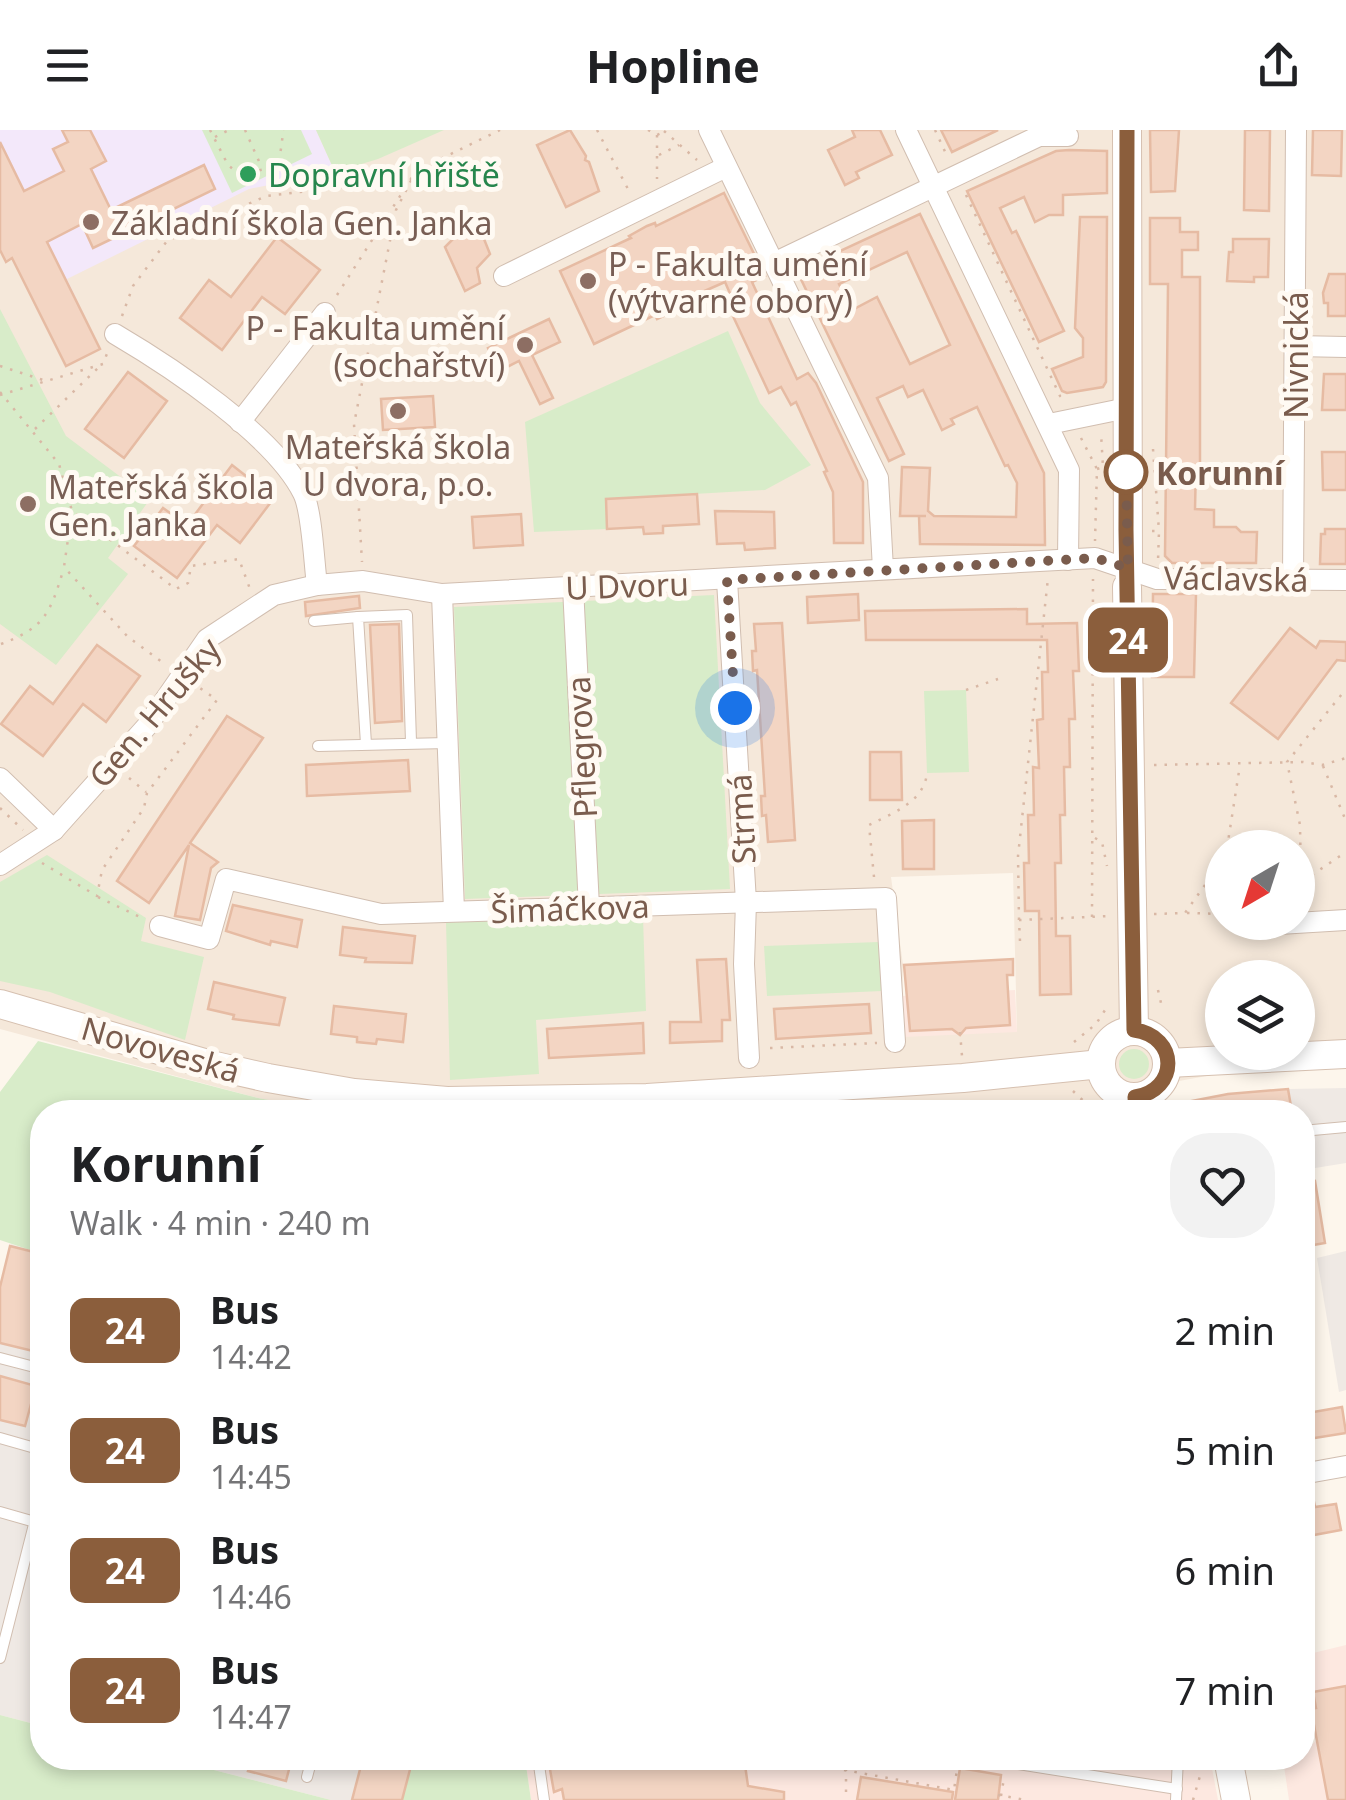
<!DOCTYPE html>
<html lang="en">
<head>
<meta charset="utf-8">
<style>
  :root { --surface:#fff; --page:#f2f2f2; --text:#202124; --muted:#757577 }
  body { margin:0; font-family:"Noto Sans",sans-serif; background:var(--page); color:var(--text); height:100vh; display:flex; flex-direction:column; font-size:38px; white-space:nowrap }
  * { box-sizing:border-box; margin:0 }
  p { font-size:32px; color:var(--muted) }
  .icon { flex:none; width:55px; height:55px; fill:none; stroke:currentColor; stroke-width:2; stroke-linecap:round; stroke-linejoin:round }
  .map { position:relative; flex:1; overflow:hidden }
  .panel { position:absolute; left:30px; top:970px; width:1285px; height:670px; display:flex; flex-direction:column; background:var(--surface); border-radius:40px; box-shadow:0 5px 15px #0003 }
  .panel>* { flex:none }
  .badge { padding:0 20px; border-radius:15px; font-size:35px; line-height:65px }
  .needle { width:65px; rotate:219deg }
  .buttons { position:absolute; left:1205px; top:700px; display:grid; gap:20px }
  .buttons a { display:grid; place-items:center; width:110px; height:110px; border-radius:50%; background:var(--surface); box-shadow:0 5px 15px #0003; font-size:50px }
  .you { position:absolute; width:50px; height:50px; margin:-25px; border:8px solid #fff; border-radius:50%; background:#1a73e8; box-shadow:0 0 0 15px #1a73e833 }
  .map>.badge { position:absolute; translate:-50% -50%; box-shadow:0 0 0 5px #fff }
  .round { display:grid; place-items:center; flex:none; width:105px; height:105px; border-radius:40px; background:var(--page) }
  .summary { display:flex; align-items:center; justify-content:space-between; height:170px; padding:0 40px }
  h1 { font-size:48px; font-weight:700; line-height:75px }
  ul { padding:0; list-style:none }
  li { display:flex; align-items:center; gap:30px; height:120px; padding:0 40px }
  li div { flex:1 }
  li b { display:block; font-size:38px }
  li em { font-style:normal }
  li .badge { min-width:110px; font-weight:700; text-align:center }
  header { display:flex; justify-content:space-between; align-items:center; height:130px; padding:0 40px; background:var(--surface); font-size:45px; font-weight:700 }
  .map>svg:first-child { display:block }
  .residential { fill:#f5e8da; fill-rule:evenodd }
  .commercial { fill:#fde8e0 }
  .industrial { fill:#efe9e4 }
  .education { fill:#f3e8fa }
  .green { fill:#d8ecc9 }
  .building { fill:#f3d5c3; stroke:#e6bba3; stroke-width:2.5; fill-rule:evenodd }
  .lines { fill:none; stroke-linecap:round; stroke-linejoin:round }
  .lane-casing { stroke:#d1beb0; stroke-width:12 }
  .street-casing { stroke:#d1beb0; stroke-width:22 }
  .secondary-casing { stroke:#d6c0b0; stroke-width:30 }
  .path { stroke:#d9b8a5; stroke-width:2.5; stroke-dasharray:2.5 8; stroke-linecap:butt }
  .lane { stroke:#fff; stroke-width:10 }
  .street { stroke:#fff; stroke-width:20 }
  .secondary { stroke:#fff; stroke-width:28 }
  .line-casing { stroke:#fff; stroke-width:22 }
  .line { stroke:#8b5e3c; stroke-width:15 }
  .walk { stroke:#7a5c4d; stroke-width:10; stroke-dasharray:0 18 }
  .leisure-dot { fill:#2e9e5b; stroke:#fffaf3; stroke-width:4 }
  .education-dot { fill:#8d6e63; stroke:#fffaf3; stroke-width:4 }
  .stop-dot { fill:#fff; stroke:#8b5e3c; stroke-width:5 }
  .labels { text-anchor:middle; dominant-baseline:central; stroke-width:10; stroke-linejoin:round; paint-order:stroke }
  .leisure-label { font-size:32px; fill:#27864d; stroke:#fffaf3; text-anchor:start }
  .education-label { font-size:32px; fill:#785e54; stroke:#fffaf3; text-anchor:start }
  .street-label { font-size:32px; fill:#7a5c4d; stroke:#fffaf3 }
  .stop-label { font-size:32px; font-weight:bold; fill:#7a5c4d; stroke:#fffaf3; text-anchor:start }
</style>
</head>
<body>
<header><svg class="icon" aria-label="menu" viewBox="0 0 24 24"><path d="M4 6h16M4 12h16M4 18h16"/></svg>Hopline<svg class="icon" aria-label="share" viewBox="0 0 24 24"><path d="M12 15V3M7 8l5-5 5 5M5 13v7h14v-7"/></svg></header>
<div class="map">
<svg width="1346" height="1670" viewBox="0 0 1346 1670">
  <rect width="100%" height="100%" fill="#fdf6ec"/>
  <path class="residential" d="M0,0h1346v938l-134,7 -33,6 -22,21 -1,10h-821l-77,-14 -258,-69zM1222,718h76v74h-76zM1013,743l4,159 -115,-36 1,-31 -12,-88zM1222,848h76v74h-76z"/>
  <g class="commercial">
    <path d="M1015,860l2,42 -113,5 -2,-41z"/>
    <path d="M1346,1515v155h-57l-5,-34 11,-8h7l1,-6 13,-11 -5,-32 5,-2 -7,-53z"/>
    <path d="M525,1628h685l8,42h-687z"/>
  </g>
  <g class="industrial">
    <path d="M1346,958v75l-43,7 -1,-58h-10l-4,-23z"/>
    <path d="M11,1114l31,10v472l-42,-11v-430z"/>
    <path d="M1346,1121v139l-7,2 -22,-134z"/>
    <path d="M167,1628h246l-11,42h-71z"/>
  </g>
  <path class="education" d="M0,0h316l19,42 -86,17 -182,90 33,70 -34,17 -53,-107 -8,3 -5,-12z"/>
  <g class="green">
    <path d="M202,0h99l11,24 -80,39z"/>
    <path d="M316,0h128l-66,29 -43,13z"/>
    <path d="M0,179l66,127 84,63 -42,59 20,16 -72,91 -56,-41z"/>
    <path d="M728,201l32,72 51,62 -46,25 -159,9 1,30 -73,3 -9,-110z"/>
    <path d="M714,465l16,294 -265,10 -11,-292z"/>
    <path d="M966,560l3,82 -42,1 -3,-82z"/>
    <path d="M47,725l99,63 -5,23 63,16 -19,83 -135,-48 -50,-11v-99z"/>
    <path d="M643,787l3,94 -110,9 3,54 -89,6 -4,-158z"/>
    <path d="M879,812l3,49 -115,5 -3,-50z"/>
    <path d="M38,911l220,57 77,14h-293v142l-42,-14v-148z"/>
    <circle cx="1134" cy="934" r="15"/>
    <path d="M0,1585l42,11v32h125l164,42h-331z"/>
    <path d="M413,1628h112l6,42h-129z"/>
  </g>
  <g class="building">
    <path d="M62,0h28l16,31 -15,8 20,41 93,-45 11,24 -122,59 -11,-24 -35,18 53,107 -34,17 -54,-108 -6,4 -6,-12v-108l24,49 40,-20 -11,-22 15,-7z"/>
    <path d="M570,0l16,26 -1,4 4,2 10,29 -33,16 -29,-62z"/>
    <path d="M852,0h28l12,25 -36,17 3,6 -14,7 -17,-35 27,-13z"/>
    <path d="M941,0h57l-46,22z"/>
    <path d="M1150,0h29l-4,61 -24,1z"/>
    <path d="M1245,0h25l-1,81 -25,-1z"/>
    <path d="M1313,0h29l-1,46 -29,-1z"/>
    <path d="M1069,20l38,1v42l-44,2v20h-14l-14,7 -11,-25 -24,11 12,25 4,-2 48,100 -25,11 -72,-151 89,-40z"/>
    <path d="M724,63l41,83 -13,6 45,97 11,-6 8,10 47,99v61h-29l-1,-51 -9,-20 3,-1 -31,-69 -5,3 -10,-18 -12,6 -37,-79 6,-2 -13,-30 -25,11 2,5 -45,21 -2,-4 -61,29 -34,-73 71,-33 -2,-2 18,-10 8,-3 1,3z"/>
    <path d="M920,84l124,259 1,72 -125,-1 -1,-28h7h-26l2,-49 28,1 -2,43 6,5 82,1 1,-34 -9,-18 -3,1 -28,-59 -26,12 3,5 -12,6 -19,-40 -15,7 -5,-11 -26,12 27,56 -15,7 -92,-190zM907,122l43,93 -40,19 -33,-67 -25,13 -13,-26z"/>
    <path d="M461,86l23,23 6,15 -13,14 3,15 -15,8 -20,-44 8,-8 -8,-7z"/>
    <path d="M1080,87h27l-1,165 -3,5 -36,6 -5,-2 -10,-22 31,-12v-19l-8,-10z"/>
    <path d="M1150,88h30v14h18v18h-16v27h18v189l-4,-1 -1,44 19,1v17h22l5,5h16l-1,31h-84l-7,-7 3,-272h-18z"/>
    <path d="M277,107l43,33 -35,44 -23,-17 -40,53 -42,-32 29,-38 22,17z"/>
    <path d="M1233,109h36l-1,38h-14v5l-27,-1 2,-29h4z"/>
    <path d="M1329,144h17v42h-18v-13h-4l-1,-10z"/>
    <path d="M549,189l11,23 -28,13 21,43 -13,6 -21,-43 -20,10 -11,-23z"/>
    <path d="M128,242l39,29 -43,57 -39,-29z"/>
    <path d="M1324,244h22v36h-24z"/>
    <path d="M433,266l2,31 -52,3 -2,-31z"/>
    <path d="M1322,322h24v38h-23z"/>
    <path d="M232,335l42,33 -34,45 -23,-18 -40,53 -43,-32 29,-38 24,17z"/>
    <path d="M697,364l2,30 -36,2v7l-19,1 -1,-7 -36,2 -1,-30z"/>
    <path d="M715,381l59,1 1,36 -30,2 -1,-7 -27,1z"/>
    <path d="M521,384l2,31 -49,3 -2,-31z"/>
    <path d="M1325,399h21v35h-26l1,-30h4z"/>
    <path d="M858,464l1,26 -51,3 -1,-26z"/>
    <path d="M1153,464h43l-2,83h-42z"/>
    <path d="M359,466l1,12 -54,8 -1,-14z"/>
    <path d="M1027,479v15l50,-1 2,48h-6l2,48h-6l1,48h-6l1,48h-5l1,48h-6l1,73h14l1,58 -31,1 -1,-84h-14l-1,-48h5l-1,-48h6l-1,-48 6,1 -2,-48 6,-1 -1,-47h6l-1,-32h-181l-1,-29z"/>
    <path d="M782,493l13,217 -27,2 -2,-27 -4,1 -1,-20h4l-8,-126 -4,1 -1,-20h4l-2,-27z"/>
    <path d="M399,494l3,97 -27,2 -5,-98z"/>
    <path d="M1290,498l26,20 4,-7 26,1v19l-9,-1 -59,79 -47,-36z"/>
    <path d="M97,515l43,31 -34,46 -23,-18 -40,52 -42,-32 29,-38 23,18z"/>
    <path d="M227,586l36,22 -73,105 28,19 -7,6 -11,52 -25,-4 14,-71 -40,58 -32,-22z"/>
    <path d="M870,622h31l1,48h-32z"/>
    <path d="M408,630l2,31 -103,5 -1,-31z"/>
    <path d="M934,690v49h-31l-1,-48z"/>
    <path d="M233,775l69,15 -5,27 -26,-6 -1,4 -44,-14z"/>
    <path d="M343,797l72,9 -3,27 -47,-1 1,-4 -26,-3z"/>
    <path d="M726,829l4,61h-8v21l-52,2v-21h31l-4,-62z"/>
    <path d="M1013,829v16h-6l3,50 -44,3 -6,7 -8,-6 -42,2 -6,-66z"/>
    <path d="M214,852l71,16 -6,27 -46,-6 1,-4 -26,-6z"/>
    <path d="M869,874l2,29 -95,6 -2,-30z"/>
    <path d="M334,876l72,8 -3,28 -26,-3 -1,5 -19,-2v-5l-26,-3z"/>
    <path d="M643,893l1,30 -95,5 -2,-29z"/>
    <path d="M1288,959l4,23h-120l-1,-7 57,-11z"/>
    <path d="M1315,1051l10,62 -23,4v-64z"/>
    <path d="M10,1116l32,8v61l-9,36 -33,-8v-56z"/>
    <path d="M0,1246l36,10 -11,40 -25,-6z"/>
    <path d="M1342,1277l4,26 -44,7v-26z"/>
    <path d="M1314,1372l1,5 21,-3 5,26 -27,5 -2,-11 -10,1v-21z"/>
    <path d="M1346,1556v114h-18l-17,-91 5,-1 -3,-16z"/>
    <path d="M252,1628h40l-6,23 -38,-10z"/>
    <path d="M363,1628h50l-11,42h-50z"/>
    <path d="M548,1628l36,4 -1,-4h161l4,28 36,6v8h-220l-2,-11 -8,3z"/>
    <path d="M960,1638l41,7 -3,25h-43z"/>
    <path d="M861,1647l92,15 -1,8h-95z"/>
  </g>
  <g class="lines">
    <g class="lane-casing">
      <g id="lane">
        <path d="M314,491l44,-4"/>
        <path d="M366,614l-8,-127 49,-2 4,127"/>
        <path d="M318,616l129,-3"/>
        <path d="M749,962l1,20"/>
        <path d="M1302,1001l44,-4"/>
        <path d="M0,1228l42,11"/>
        <path d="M0,1308l42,12"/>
        <path d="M0,1382l42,12"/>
        <path d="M0,1528l42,-165"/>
        <path d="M538,1628l6,42"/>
        <path d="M979,1628l198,31"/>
        <path d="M307,1647l5,-19"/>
        <path d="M1176,1670l2,-42"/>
      </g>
    </g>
    <g class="street-casing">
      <g id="street">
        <path d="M709,0l169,348 5,91"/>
        <path d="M906,0l163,340 -1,90"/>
        <path d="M776,132l263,-126h29"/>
        <path d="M504,146l222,-109"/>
        <path d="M115,204c56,33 159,101 188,159 9,17 11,70 14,92"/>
        <path d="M1295,216l51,1"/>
        <path d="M240,292l85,-109"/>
        <path d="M1049,294l78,-16"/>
        <path d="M1293,449l3,-449"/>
        <path d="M727,450l19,322 -2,62 5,94"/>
        <path d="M573,457l16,320"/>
        <path d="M442,464l12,317"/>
        <path d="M0,648l54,52"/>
        <path d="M0,735l54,-35 93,-104 60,-87 67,-44 43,-10 46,-4 79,13 653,-36 62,21 189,1"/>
        <path d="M1279,794l67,-4"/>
        <path d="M160,796l49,13 17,-60 155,35 505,-16 9,144"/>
        <path d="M1302,1344l44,-8"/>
      </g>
    </g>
    <g class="secondary-casing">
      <g id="secondary">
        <path d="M1127,0l1,438"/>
        <path d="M1127,457l7,443"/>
        <path d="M0,874l211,61 57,13 86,15 93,8 200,-3 316,-20 138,-14"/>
        <circle cx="1134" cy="934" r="33"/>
        <path d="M1168,933l178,-9"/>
        <path d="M1228,1628l8,42"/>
      </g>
    </g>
    <g class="path">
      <path d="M210,0l18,35 10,8c38,-5 42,-2 45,-43"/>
      <path d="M245,0l17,38"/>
      <path d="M597,0l32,61"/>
      <path d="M648,0l9,5 7,-3"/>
      <path d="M935,0l12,26"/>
      <path d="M664,1l33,29"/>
      <path d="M657,5v44"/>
      <path d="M215,7l14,-7"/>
      <path d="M659,25l20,-10"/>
      <path d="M966,65l94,201 -4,2"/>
      <path d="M337,165l79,-124 -20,39 -42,214 8,138"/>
      <path d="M122,186l11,-30 34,-45 99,-45 120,-14 30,-11 84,-41"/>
      <path d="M0,236l46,15"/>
      <path d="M0,262l59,72 13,47 104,78 12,-6 3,-17 48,-7 11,30"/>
      <path d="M0,265l103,-31 5,-13"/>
      <path d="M35,299l66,-64"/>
      <path d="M1081,308l16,31 -2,72"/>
      <path d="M1153,319l6,82"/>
      <path d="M1097,339l6,-2 -2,-34"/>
      <path d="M72,381l-8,56 64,70 38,28"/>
      <path d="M1152,401h7l-1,30"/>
      <path d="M1,514c43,-16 49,-30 62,-73"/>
      <path d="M966,560l32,-11"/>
      <path d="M1154,635l149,-3 19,3 24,-7"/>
      <path d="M1323,636l23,55"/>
      <path d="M129,648l17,14"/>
      <path d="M0,678l23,22"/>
      <path d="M1095,708l7,4 5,24"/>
      <path d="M1227,718l13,-83"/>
      <path d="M42,733l55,33 5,-26 42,-62 3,-15 70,-93 -20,-14"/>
      <path d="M874,747l-5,-52c24,-12 55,-23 58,-52"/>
      <path d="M1303,751l43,-29"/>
      <path d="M1298,756l3,-4 -1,-57 -13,-63 59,-73"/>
      <path d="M98,767l42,20"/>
      <path d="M1187,783l35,1"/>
      <path d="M1154,784l31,-1 37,-52"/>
      <path d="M1092,787l1,-338"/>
      <path d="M1019,790l-1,-64 30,-278"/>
      <path d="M1020,811l-1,-21 92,-4"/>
      <path d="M1158,860l3,13"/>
      <path d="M960,902l2,24"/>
      <path d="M1074,912l22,-18 13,-20"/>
      <path d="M770,918l107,-5"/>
      <path d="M1073,961l22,21"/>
      <path d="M846,1628v38"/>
      <path d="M844,1640l110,20 4,-27 8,1"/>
      <path d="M998,1665l28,5"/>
      <path d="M1001,1666l3,-18"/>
      <path d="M1193,1670l9,-31 -1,-11"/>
    </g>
    <use href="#lane" class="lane"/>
    <use href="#street" class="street"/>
    <use href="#secondary" class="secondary"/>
  </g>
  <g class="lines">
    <g class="line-casing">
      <path id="line" d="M1127,0l-1,400 8,500c45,6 45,60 1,67l1,15"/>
    </g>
    <use href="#line" class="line"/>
    <path class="walk" d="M735,578l-8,-128 368,-22 33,10 -2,-98v2"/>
  </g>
  <circle class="leisure-dot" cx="248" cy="44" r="10"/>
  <g class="education-dot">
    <circle cx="91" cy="92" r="10"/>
    <circle cx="588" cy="151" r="10"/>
    <circle cx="525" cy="215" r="10"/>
    <circle cx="398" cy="281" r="10"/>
    <circle cx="28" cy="374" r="10"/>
  </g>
  <circle class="stop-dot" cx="1126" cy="342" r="20"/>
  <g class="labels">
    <g class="leisure-label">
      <text x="268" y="44">Dopravní hřiště</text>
    </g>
    <g class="education-label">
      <text x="111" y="92">Základní škola Gen. Janka</text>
      <text x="608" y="133">P - Fakulta umění<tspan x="608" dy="37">(výtvarné obory)</tspan></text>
      <text x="505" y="197" text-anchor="end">P - Fakulta umění<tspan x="505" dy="37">(sochařství)</tspan></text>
      <text x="398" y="316" text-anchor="middle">Mateřská škola<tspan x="398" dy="37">U dvora, p.o.</tspan></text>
      <text x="48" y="356">Mateřská škola<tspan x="48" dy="37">Gen. Janka</tspan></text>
    </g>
    <g class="street-label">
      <text transform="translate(1295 225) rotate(-90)">Nivnická</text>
      <text transform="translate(1236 448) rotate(1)">Václavská</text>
      <text transform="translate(627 455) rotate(-2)">U Dvoru</text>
      <text transform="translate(154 582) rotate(-50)">Gen. Hrušky</text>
      <text transform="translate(581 617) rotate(-93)">Pflegrova</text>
      <text transform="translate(741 689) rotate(-93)">Strmá</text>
      <text transform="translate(570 778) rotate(-2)">Šimáčkova</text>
      <text transform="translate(161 919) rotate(16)">Novoveská</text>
    </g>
    <g class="stop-label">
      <text x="1156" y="342">Korunní</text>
    </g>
  </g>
</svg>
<div class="buttons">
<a><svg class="needle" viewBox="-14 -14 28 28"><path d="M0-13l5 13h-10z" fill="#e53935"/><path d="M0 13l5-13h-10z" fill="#757577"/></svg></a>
<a><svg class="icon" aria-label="layers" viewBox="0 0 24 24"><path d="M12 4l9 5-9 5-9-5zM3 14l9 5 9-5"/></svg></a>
</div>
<div class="you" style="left:735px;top:578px"></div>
<b class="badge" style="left:1128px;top:510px;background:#8b5e3c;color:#fff">24</b>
<section class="panel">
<div class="summary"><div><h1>Korunní</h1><p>Walk · 4 min · 240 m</p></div><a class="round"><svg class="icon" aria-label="heart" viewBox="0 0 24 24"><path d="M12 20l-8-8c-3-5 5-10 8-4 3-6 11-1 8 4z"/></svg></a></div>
<ul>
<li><span class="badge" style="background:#8b5e3c;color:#fff">24</span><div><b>Bus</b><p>14:42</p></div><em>2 min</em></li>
<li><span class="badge" style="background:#8b5e3c;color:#fff">24</span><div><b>Bus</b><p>14:45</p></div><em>5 min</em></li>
<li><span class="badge" style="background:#8b5e3c;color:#fff">24</span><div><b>Bus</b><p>14:46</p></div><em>6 min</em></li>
<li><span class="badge" style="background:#8b5e3c;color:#fff">24</span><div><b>Bus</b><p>14:47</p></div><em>7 min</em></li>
</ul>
</section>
</div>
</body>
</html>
